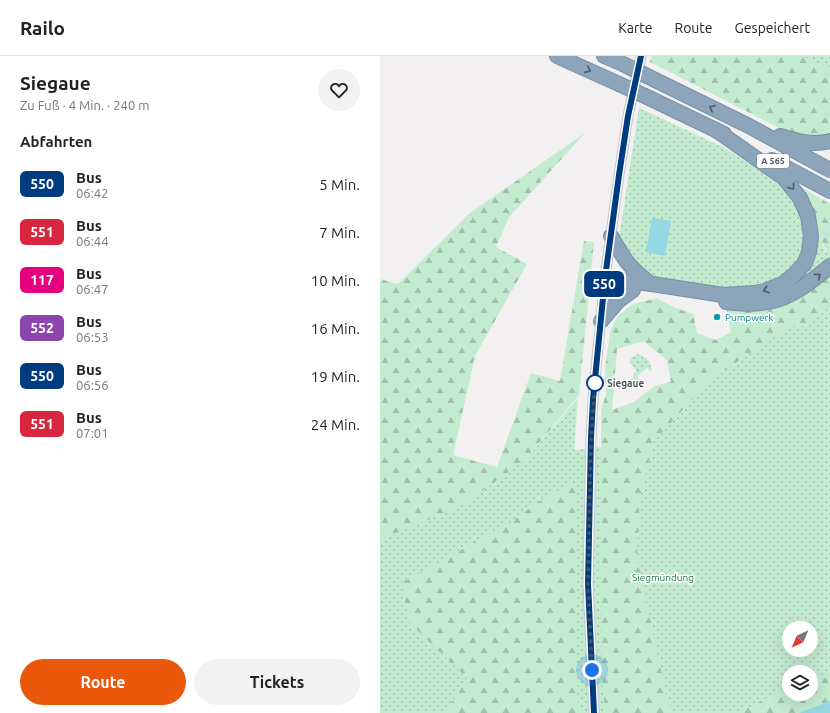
<!DOCTYPE html>
<html lang="de">
<head>
<meta charset="utf-8">
<style>
  :root { --surface:#fff; --page:#f2f2f2; --text:#222; --muted:#767676; --line:#e0e0e0; --accent:#ea580c }
  body { margin:0; font-family:Ubuntu,sans-serif; background:var(--page); color:var(--text); height:100vh; display:flex; flex-direction:column; font-size:15px; white-space:nowrap }
  * { box-sizing:border-box; margin:0 }
  p { font-size:13px; color:var(--muted) }
  .icon { flex:none; width:22px; height:22px; fill:none; stroke:currentColor; stroke-width:2; stroke-linecap:round; stroke-linejoin:round }
  .map { position:relative; flex:1; overflow:hidden }
  .drawer { display:flex; flex-direction:column; background:var(--surface); width:380px }
  .drawer>* { flex:none }
  .badge { padding:0 8px; border-radius:6px; font-size:14px; line-height:26px }
  .needle { width:26px; rotate:224deg }
  .fabs { position:absolute; left:402px; top:565px; display:grid; gap:8px }
  .fabs a { display:grid; place-items:center; width:36px; height:36px; border-radius:50%; background:var(--surface); box-shadow:0 4px 16px #0002; font-size:20px }
  .you { position:absolute; width:20px; height:20px; margin:-10px; border:3px solid #fff; border-radius:50%; background:#1a73e8; box-shadow:0 0 0 6px #1a73e833 }
  .map>.badge { position:absolute; translate:-50% -50%; box-shadow:0 0 0 2px #fff }
  h2 { padding:0 20px; font-size:15px; line-height:36px }
  .round { display:grid; place-items:center; flex:none; width:42px; height:42px; border-radius:21px; background:var(--page) }
  .overview { display:flex; align-items:center; justify-content:space-between; height:68px; padding:0 20px }
  h1 { font-size:19px; font-weight:600; line-height:30px }
  .action { display:flex; gap:8px; margin-top:auto; padding:8px 20px }
  .action a { flex:1; height:46px; border-radius:24px; background:var(--accent); color:#fff; font-size:16px; font-weight:600; line-height:46px; text-align:center }
  .action a+a { background:var(--page); color:var(--text) }
  ul { padding:0; list-style:none }
  li { display:flex; align-items:center; gap:12px; height:48px; padding:0 20px }
  li div { flex:1 }
  li b { display:block; font-size:15px }
  li em { font-style:normal }
  li .badge { min-width:44px; font-weight:700; text-align:center }
  header { display:flex; align-items:center; gap:24px; box-sizing:border-box; height:56px; padding:0 20px; background:var(--surface); border-bottom:1px solid var(--line) }
  header strong { font-size:19px }
  nav { display:flex; gap:22px; margin-inline-start:auto; font-size:14px }
  main { display:flex; flex:1; min-height:0 }
  .map>svg:first-child { display:block }
  .grass { fill:url(#grass-dots); fill-rule:evenodd }
  .forest { fill:url(#forest-firs); fill-rule:evenodd }
  .water { fill:#94d8e4 }
  .lines { fill:none; stroke-linecap:round; stroke-linejoin:round }
  .highway-casing { stroke:#7790a5; stroke-width:16 }
  .secondary { stroke:#bdc7cf; stroke-width:11 }
  .highway { stroke:#8ca5ba; stroke-width:14 }
  .highway-bridge-casing { stroke:#7790a5; stroke-width:16; stroke-linecap:butt }
  .highway-bridge { stroke:#8ca5ba; stroke-width:14 }
  .oneway { stroke:#505c64 }
  .line-casing { stroke:#fff; stroke-width:9 }
  .line { stroke:#003b80; stroke-width:6 }
  .walk { stroke:#49545b; stroke-width:4; stroke-dasharray:0 7.2 }
  .culture-dot { fill:#0f9aa8; stroke:#fff; stroke-width:1.5 }
  .stop-dot { fill:#fff; stroke:#003b80; stroke-width:2 }
  .labels { text-anchor:middle; dominant-baseline:central; stroke-width:3; stroke-linejoin:round; paint-order:stroke }
  .shield { fill:#fff; stroke:#80878c; stroke-width:1 }
  .shield-label { font-size:9px; font-weight:bold; fill:#49545b }
  .culture-label { font-size:10px; fill:#0d838f; stroke:#fff; text-anchor:start }
  .stop-label { font-size:10px; font-weight:bold; fill:#49545b; stroke:#fff; text-anchor:start }
  .park-label { font-size:10px; fill:#207746; stroke:#fff }
</style>
</head>
<body>
<header>
<strong>Railo</strong>
<nav><a>Karte</a><a>Route</a><a>Gespeichert</a></nav>
</header>
<main>
<section class="drawer">
<div class="overview"><div><h1>Siegaue</h1><p>Zu Fuß · 4 Min. · 240 m</p></div><a class="round"><svg class="icon" aria-label="heart" viewBox="0 0 24 24"><path d="M12 20l-8-8c-3-5 5-10 8-4 3-6 11-1 8 4z"/></svg></a></div>
<h2>Abfahrten</h2>
<ul>
<li><span class="badge" style="background:#003b80;color:#fff">550</span><div><b>Bus</b><p>06:42</p></div><em>5 Min.</em></li>
<li><span class="badge" style="background:#d7263d;color:#fff">551</span><div><b>Bus</b><p>06:44</p></div><em>7 Min.</em></li>
<li><span class="badge" style="background:#e6007e;color:#fff">117</span><div><b>Bus</b><p>06:47</p></div><em>10 Min.</em></li>
<li><span class="badge" style="background:#8e44ad;color:#fff">552</span><div><b>Bus</b><p>06:53</p></div><em>16 Min.</em></li>
<li><span class="badge" style="background:#003b80;color:#fff">550</span><div><b>Bus</b><p>06:56</p></div><em>19 Min.</em></li>
<li><span class="badge" style="background:#d7263d;color:#fff">551</span><div><b>Bus</b><p>07:01</p></div><em>24 Min.</em></li>
</ul>
<div class="action"><a>Route</a><a>Tickets</a></div>
</section>
<div class="map">
<svg width="450" height="657" viewBox="0 0 450 657">
  <defs>
    <pattern id="grass-dots" width="8" height="8" patternUnits="userSpaceOnUse"><rect width="8" height="8" fill="#c2ebd0"/><path d="M2 2h.1M6 6h.1" fill="none" stroke="#a0c1ac" stroke-width="1.8" stroke-linecap="round"/></pattern>
    <pattern id="forest-firs" width="22" height="20" patternUnits="userSpaceOnUse"><rect width="22" height="20" fill="#c2ebd0"/><path d="M5 1l3.5 6h-7zM16 11l3.5 6h-7z" fill="#a0c1ac"/></pattern>
  </defs>
  <rect width="100%" height="100%" fill="#f2f0f0"/>
  <g class="grass">
    <path d="M421,0h29v13z"/>
    <path d="M259,52l84,39 49,31 20,19 9,16 5,18 -4,23 -6,11 -16,16 -41,8 -69,-8 -23,-6 -11,-8 -17,-29z"/>
    <path d="M436,169l10,28 4,-2v7l-26,21 -14,8 22,-28 5,-13z"/>
    <path d="M450,229v428h-450v-173l8,-3 137,-77 53,-62 -4,52 57,-6 46,-39zM409,572h22v22h-22zM409,616h22v22h-22z"/>
    <path d="M258,298c10,3 14,9 13,18l-4,-4 -10,8 2,5 -9,4 -1,-2 2,-2 5,-11 -6,-8 1,-4z"/>
  </g>
  <g class="forest">
    <path d="M272,0h149l29,13v63l-15,4 -30,-5 -135,-69z"/>
    <path d="M205,77l-76,84 -13,30 31,17 -52,92 -22,99 44,12 34,-94 29,8 24,-140 10,1 -15,153 -54,65 -64,46 -81,34v-261l18,5 72,-71z"/>
    <path d="M419,130l31,18v47l-3,2 -11,-28 -4,-18z"/>
    <path d="M450,217v33l-21,20h-17l-80,52 -58,63 -14,56 -3,58 30,144 6,14h-68l-3,-37 -1,-266 5,-16 -1,-27 6,-38 7,-13 15,-12 24,-6 16,9 20,7 4,19 19,7 15,-8 -5,-27 21,3zM265,286l22,18 4,22 -16,4 -21,16 -22,8 5,-61 20,-6z"/>
    <path d="M195,427l2,202 2,28h-134l22,-35 -57,-55 -9,-40 110,-61 37,-27z"/>
    <path d="M450,617v28l-31,12h-61l42,-22 9,-4v7h22v-15z"/>
  </g>
  <g class="water">
    <path d="M272,162l19,3 -6,35 -19,-4z"/>
    <path d="M450,645v12h-31z"/>
  </g>
  <g class="lines">
    <g class="highway-casing">
      <g id="highway">
        <path d="M177,0l62,28"/>
        <path d="M224,0l19,8"/>
        <path d="M269,21l98,48 83,45"/>
        <path d="M265,40l79,38"/>
        <path d="M400,80c16,5 33,10 50,5"/>
        <path d="M392,104l58,31"/>
        <path d="M231,180c13,23 18,32 40,48"/>
        <path d="M225,222l47,6 71,11 31,-2 11,-2 19,-8 11,-9 10,-11 4,-11 2,-16 -3,-20 -8,-18 -16,-20 -68,-48"/>
        <path d="M346,246c49,7 68,-6 104,-36"/>
        <path d="M221,265l17,-20 15,-11"/>
      </g>
    </g>
    <path class="secondary" d="M214,657l-6,-129 3,-146 2,-39 12,-121 14,-103 9,-59 13,-60"/>
    <use href="#highway" class="highway"/>
    <g class="highway-bridge-casing">
      <g id="highway-bridge">
        <path d="M243,8l26,13"/>
        <path d="M239,28l26,12"/>
      </g>
    </g>
    <use href="#highway-bridge" class="highway-bridge"/>
  </g>
  <defs><path id="oneway-chevron" d="M-2-3.5L2.5 0L-2 3.5" fill="none" stroke-width="1.6" stroke-linecap="round" stroke-linejoin="round"/></defs>
  <g class="oneway">
    <use href="#oneway-chevron" transform="translate(208 14) rotate(24)"/>
    <use href="#oneway-chevron" transform="translate(332 52) rotate(-154)"/>
    <use href="#oneway-chevron" transform="translate(412 131) rotate(53)"/>
    <use href="#oneway-chevron" transform="translate(438 220) rotate(-38)"/>
    <use href="#oneway-chevron" transform="translate(386 234) rotate(162)"/>
  </g>
  <g class="lines">
    <g class="line-casing">
      <path id="line" d="M214,657l-6,-129 3,-146 2,-39 12,-121 14,-103 9,-59 13,-60"/>
    </g>
    <use href="#line" class="line"/>
    <path class="walk" d="M212,614l-4,-86 3,-146 4,-55"/>
  </g>
  <circle class="culture-dot" cx="337" cy="261" r="4"/>
  <circle class="stop-dot" cx="215" cy="327" r="8"/>
  <g class="labels">
    <rect class="shield" x="377" y="98" width="32" height="14" rx="3"/>
    <g class="shield-label">
      <text x="393" y="105">A 565</text>
    </g>
    <g class="culture-label">
      <text x="345" y="261">Pumpwerk</text>
    </g>
    <g class="stop-label">
      <text x="227" y="327">Siegaue</text>
    </g>
    <g class="park-label">
      <text x="283" y="521">Siegmündung</text>
    </g>
  </g>
</svg>
<div class="fabs">
<a><svg class="needle" viewBox="-14 -14 28 28"><path d="M0-13l5 13h-10z" fill="#e53935"/><path d="M0 13l5-13h-10z" fill="#767676"/></svg></a>
<a><svg class="icon" aria-label="layers" viewBox="0 0 24 24"><path d="M12 4l9 5-9 5-9-5zM3 14l9 5 9-5"/></svg></a>
</div>
<div class="you" style="left:212px;top:614px"></div>
<b class="badge" style="left:224px;top:228px;background:#003b80;color:#fff">550</b>
</div>
</main>
</body>
</html>
